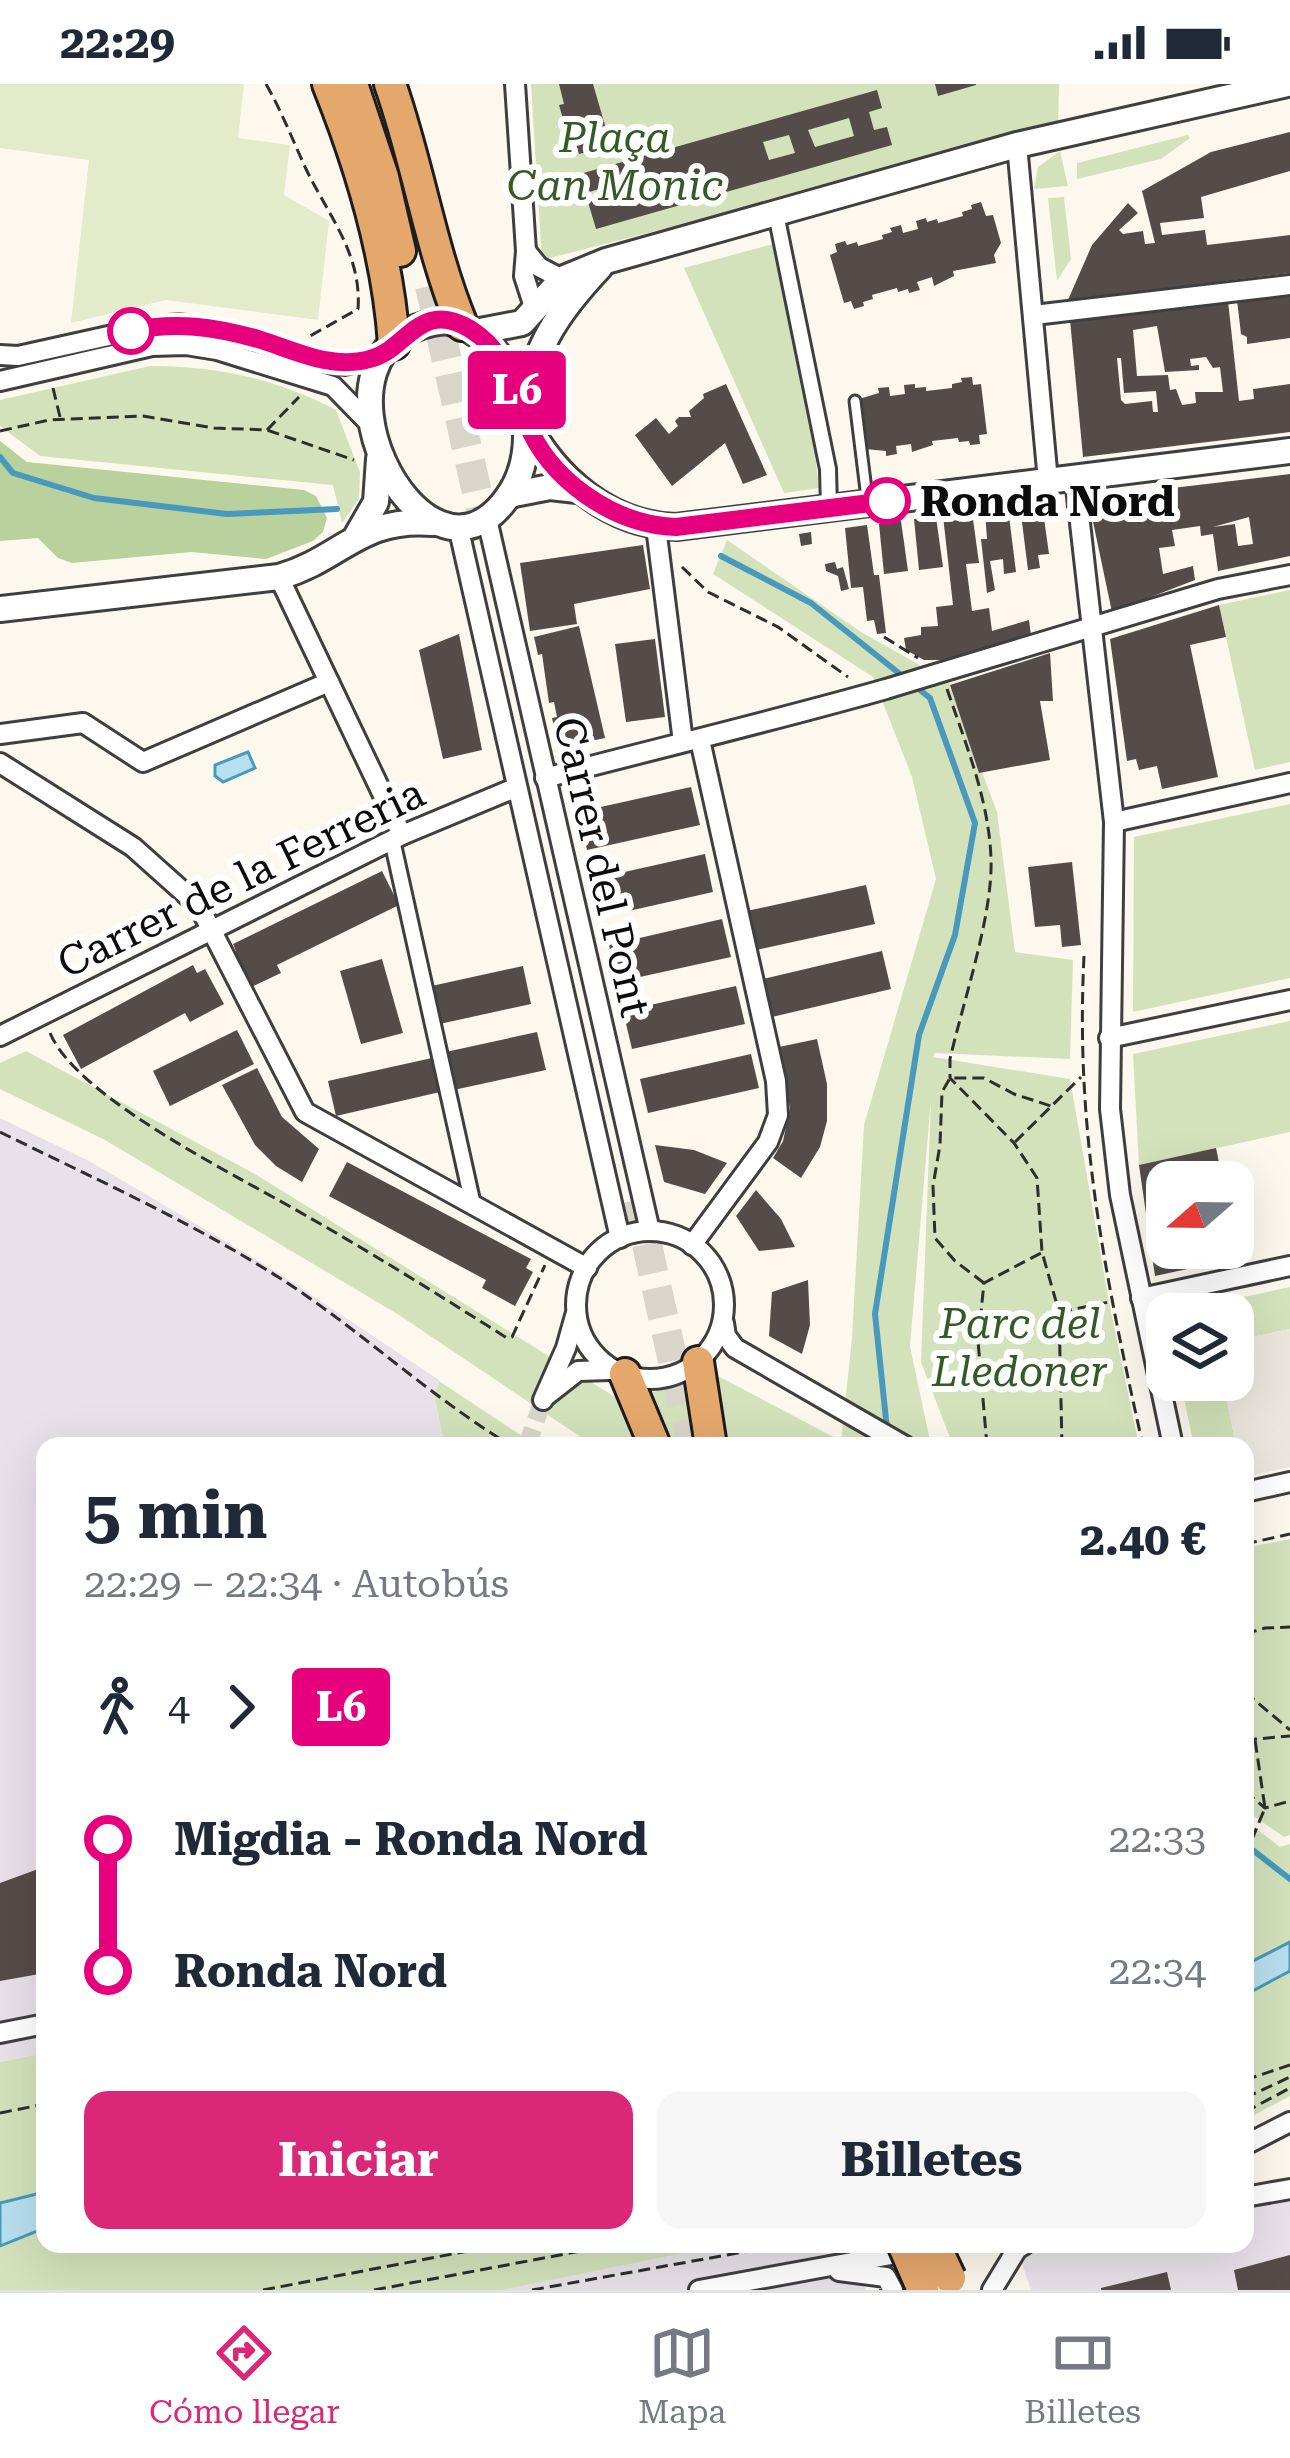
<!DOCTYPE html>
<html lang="es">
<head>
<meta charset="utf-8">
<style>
  :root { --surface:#fff; --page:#f6f6f7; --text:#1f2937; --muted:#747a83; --line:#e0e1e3; --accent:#db2777 }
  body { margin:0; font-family:"Roboto Serif",serif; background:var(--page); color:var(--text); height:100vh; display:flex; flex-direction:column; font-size:45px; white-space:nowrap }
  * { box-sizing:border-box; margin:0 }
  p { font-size:39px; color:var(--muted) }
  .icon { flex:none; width:66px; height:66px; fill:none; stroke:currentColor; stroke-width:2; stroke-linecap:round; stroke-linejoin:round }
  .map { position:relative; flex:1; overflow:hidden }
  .details { position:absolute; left:36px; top:1353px; width:1218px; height:816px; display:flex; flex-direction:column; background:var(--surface); border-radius:24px; box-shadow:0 12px 48px #0002 }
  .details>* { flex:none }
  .badge { padding:0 24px; border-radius:9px; font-size:42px; line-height:78px }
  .needle { width:78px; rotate:250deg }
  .buttons { position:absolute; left:1146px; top:1077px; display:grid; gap:24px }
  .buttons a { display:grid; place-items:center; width:108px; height:108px; border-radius:24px; background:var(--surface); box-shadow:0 12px 48px #0002; font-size:60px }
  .map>.badge { position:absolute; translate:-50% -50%; box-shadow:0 0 0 6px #fff }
  .legs { display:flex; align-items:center; gap:18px; height:132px; padding:0 48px; font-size:39px }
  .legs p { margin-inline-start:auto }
  .headline { display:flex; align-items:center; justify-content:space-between; height:204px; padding:0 48px }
  h1 { font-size:66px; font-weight:700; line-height:90px }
  .action { display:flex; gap:24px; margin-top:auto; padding:24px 48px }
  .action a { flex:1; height:138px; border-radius:24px; background:var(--accent); color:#fff; font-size:48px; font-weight:700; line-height:138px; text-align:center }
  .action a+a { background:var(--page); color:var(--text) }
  ul { padding:0 48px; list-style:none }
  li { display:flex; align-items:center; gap:42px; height:132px; font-size:45px }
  li i { display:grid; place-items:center; width:18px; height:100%; margin:0 15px; background:currentColor }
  li i::after { content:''; width:30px; height:30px; margin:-15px; border:9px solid; border-radius:50%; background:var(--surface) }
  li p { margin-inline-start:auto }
  li:first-child i { background:linear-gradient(#0000 50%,currentColor 0) }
  li:last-child i { background:linear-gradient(currentColor 50%,#0000 0) }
  .status { display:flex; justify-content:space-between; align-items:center; height:84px; padding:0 60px; background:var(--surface); direction:ltr }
  .status svg { height:33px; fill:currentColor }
  .menu { display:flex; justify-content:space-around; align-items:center; height:168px; border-top:3px solid var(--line); background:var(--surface); font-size:33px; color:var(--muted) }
  .menu a { display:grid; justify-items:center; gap:6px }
  .menu .on { color:var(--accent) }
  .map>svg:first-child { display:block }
  .industrial { fill:#e8e1e9 }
  .green { fill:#d3e2bb }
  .forest { fill:#b9d19c }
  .pitch { fill:#e3ebcb }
  .plaza { fill:#ebe6dd }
  .water { fill:#b8dfee; stroke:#4899bb; stroke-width:3 }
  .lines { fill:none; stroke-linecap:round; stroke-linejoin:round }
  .stream { stroke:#4899bb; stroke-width:6 }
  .building { fill:#534c49; fill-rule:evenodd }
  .minor-tunnel { stroke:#d9d5cb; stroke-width:18; stroke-dasharray:18 9; stroke-linecap:butt }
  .trunk-tunnel { stroke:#d9d5cb; stroke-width:30; stroke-dasharray:30 15; stroke-linecap:butt }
  .service-casing { stroke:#3f3f3f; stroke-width:15 }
  .pedestrian-casing { stroke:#3f3f3f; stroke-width:20 }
  .minor-casing { stroke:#3f3f3f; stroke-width:24 }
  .tertiary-casing { stroke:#3f3f3f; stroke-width:30 }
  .trunk-casing { stroke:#1d1d1d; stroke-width:36 }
  .path { stroke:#2e2e2e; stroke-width:3; stroke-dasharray:12 6; stroke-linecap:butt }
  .service { stroke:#fff; stroke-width:9 }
  .pedestrian { stroke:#fff; stroke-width:14 }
  .minor { stroke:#fff; stroke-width:18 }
  .tertiary { stroke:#fff; stroke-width:24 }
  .trunk { stroke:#e4a86c; stroke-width:30 }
  .minor-bridge-casing { stroke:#3f3f3f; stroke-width:24; stroke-linecap:butt }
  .trunk-bridge-casing { stroke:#1d1d1d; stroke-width:36; stroke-linecap:butt }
  .minor-bridge { stroke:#fff; stroke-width:18 }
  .trunk-bridge { stroke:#e4a86c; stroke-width:30 }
  .line-1-casing { stroke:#fff; stroke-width:27 }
  .line-1 { stroke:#e6007e; stroke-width:18 }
  .stop-1-dot { fill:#fff; stroke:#e6007e; stroke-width:6 }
  .labels { text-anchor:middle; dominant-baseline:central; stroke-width:12; stroke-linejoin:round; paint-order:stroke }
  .park-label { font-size:42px; font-style:italic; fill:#355a25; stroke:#fff }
  .stop-label { font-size:42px; font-weight:bold; fill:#0c0c0c; stroke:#fff; text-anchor:start }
  .street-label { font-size:42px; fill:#0c0c0c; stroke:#fff }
</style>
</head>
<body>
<div class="status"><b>22:29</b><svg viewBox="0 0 49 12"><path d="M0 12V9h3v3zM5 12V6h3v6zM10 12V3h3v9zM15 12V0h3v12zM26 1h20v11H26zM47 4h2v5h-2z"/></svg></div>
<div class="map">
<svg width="1290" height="2206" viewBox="0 0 1290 2206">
  <rect width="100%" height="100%" fill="#fdf8ed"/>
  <g class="industrial">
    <path d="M0,1034l91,44 186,110 162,108 -5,17 11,49h-400v607l-45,9z"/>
    <path d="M1290,2106v100h-259l-14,-41 16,-5h212v-46z"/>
    <path d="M728,2160h110l28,46h-363z"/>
  </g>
  <g class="green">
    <path d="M531,0h528l-1,44 -516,132z"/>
    <path d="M1188,51l2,3 -29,21 -84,20v-16z"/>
    <path d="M1060,67l8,35 -34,3 4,-22z"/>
    <path d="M1064,113l7,62 -14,22 -9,-83z"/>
    <path d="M773,160l42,209 4,35 -35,5 -100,-225z"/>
    <path d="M150,282c68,0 126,13 186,44l24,62 -1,27 -17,24 -9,-38 -293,-29 -40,-30v-26z"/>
    <path d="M727,456l134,92 87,49 49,131 18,140 58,8 -3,99 -135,-6 -2,4 137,22 39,223 30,144h-193l4,-8 -29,-76 10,-263 -21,247 21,100h-337l-195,-131 -294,-175 -105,-51v-26l26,-12 229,123 365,226 98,-24 123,65 11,-103 12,-213 72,-246 -24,-102 -39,-100 -160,-103z"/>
    <path d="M1290,506v172l-35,8 -36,-165z"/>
    <path d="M1290,720v174l-157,34 1,-175z"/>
    <path d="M1290,937v111l-151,33 -6,-111z"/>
    <path d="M1290,1203v42l-57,12v-27h-66v5l-1,-5z"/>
    <path d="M1180,1296h43l13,66h-42z"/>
    <path d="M439,1297l98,65h-92l-11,-50z"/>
    <path d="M1290,1455v296l-6,2 -39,-27v-262z"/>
    <path d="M1245,1736l35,27 10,-3v98l-45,23z"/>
    <path d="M1290,1887v125l-45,24v-125z"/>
    <path d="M45,1969v139l-45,11v-141z"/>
    <path d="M45,2144v16h683l-225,46h-503v-44z"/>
  </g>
  <path class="forest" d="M0,357l27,21 277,28 12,6 11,22 -4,14 -10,9 -47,18 -75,-7 -119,11 -14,-5 -20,-20 -38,3z"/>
  <path class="pitch" d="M0,0h244l-6,54 52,7 -6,50 45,26 -11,99 -152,-20 -95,23 18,-163 -89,-12z"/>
  <path class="plaza" d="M1290,1245v138l-45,10v-31h-9l-13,-66h10v-39z"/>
  <g class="water">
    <path d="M248,668l7,16 -32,14 -8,-6v-11z"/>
    <path d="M1290,1858v29l-45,24v-30z"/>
    <path d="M45,2108v36l-45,18v-43z"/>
  </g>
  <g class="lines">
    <g class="stream">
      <path d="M0,373l13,16 81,25 133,16 110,-5"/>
      <path d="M721,472l90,47 119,95 45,125 -20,112 -36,100 -44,279 12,115"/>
      <path d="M1245,1760l45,35"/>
    </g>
  </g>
  <g class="building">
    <path d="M559,0h34l18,62 -32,8 -11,-36 -5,1 -4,-14 5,-1z"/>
    <path d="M935,0h41v1l-38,11z"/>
    <path d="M877,6l5,18 -13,4 5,18 13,-3 5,18 -296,84 -8,-27 14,-4 -3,-9 -13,4 -6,-19zM849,34l5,18 -39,11 -7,-17zM789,51l6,18 -26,7 -6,-18zM645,92l5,18 -20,6 -3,-19z"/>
    <path d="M1290,48v39l-89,26 3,21 -44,5 2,12 43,-5 2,15 83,-10v38l-222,27 24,-55 36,-42 10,10 -19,17 4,4 20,-3 2,13 10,-1 -13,-52 69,-39z"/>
    <path d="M981,118l5,14 7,-1 8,28 -7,12 2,8 -43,8 1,5 -20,10 -2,-9 -15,5 3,8 -11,3 -1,-4 -10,3 -1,-4 -25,7 1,4 -10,3 1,4 -10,3 -3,-8 -7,2 -14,-48 7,-3 -2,-8 10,-3 2,4 10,-3 1,4 25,-7 -1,-4 10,-3 -2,-4 11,-3 2,8 15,-4 -2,-8 10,-3 1,4 10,-3 1,4 25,-7 -1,-4 10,-3 -1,-4z"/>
    <path d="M1290,210v44l-43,6v-7l-6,-3 -4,-34z"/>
    <path d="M1228,217l11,100 15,-2 -1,-10 37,-5v48l-207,25 -13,-137zM1157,242l8,46 34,-2v-5l-8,1 -1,-7 16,-2 7,11 7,-1 3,25h-28l1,11 -14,2 -6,-16 -6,1 -2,-15 -31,1 -4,-46zM1117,274h4l3,35 32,-2 2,21h-5l-1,-11 -27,3 -4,-4z"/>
    <path d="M972,293l1,8 8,-1 6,50 -8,1 1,9 -10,1 -1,-4 -10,1 -1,-4 -26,3 1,4 -21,7 -1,-8 -15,2 1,8 -11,2v-5l-21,-2 -6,-50 20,-6 -1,-5 11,-1 1,9 15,-2 -1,-9 11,-1v4l11,-1v4l26,-3v-4l10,-2 -1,-4z"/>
    <path d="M726,300l41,91 -24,9 -18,-41 -53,43 -37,-51 21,-17 13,16 9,-8 -3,-5 4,-4h12l-2,-6 15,-13 -1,-4z"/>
    <path d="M1290,390v82l-72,15 -5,-37 -12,2 -1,-10 -28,4 3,16 -16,2 4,26 30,-8 2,14 -83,32 -24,-114zM1249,433l4,27 -15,2 -3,-22 -22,3z"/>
    <path d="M1042,420l7,50 -11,1 2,13 -12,2 -8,-64z"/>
    <path d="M1008,424l8,64 -12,2 -1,-15 -13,2 5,29 -8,3 -6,-54h6l-2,-28z"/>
    <path d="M972,428l7,51 -13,1 6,47 17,-3 3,23 37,-11 2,16 -88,24h-19l-18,-10 -2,-12 17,-3v-8l17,-1 -2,-19 17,-2 -10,-89z"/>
    <path d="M936,433l7,50 -24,3 -5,-51z"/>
    <path d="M901,437l7,50 -24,3 -5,-50z"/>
    <path d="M867,441l7,50h5l7,58 -9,1 -3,-14 -7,1 -4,-34 -12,1 -6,-60z"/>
    <path d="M811,448l1,12 -11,2 -2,-12z"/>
    <path d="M643,461l7,44 -76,15 3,20 -47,7 -10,-68z"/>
    <path d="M835,478l2,7 6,-2 6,22 -8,2 -3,-15 -12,-5 -1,-7z"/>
    <path d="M1219,521l7,32 -36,8 28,132 -56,12 -5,-23 -18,4 -3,-11 -9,2 -17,-122z"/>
    <path d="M579,542l26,112 -46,10 -7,-30 5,-1 -3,-15 -5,1 -7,-49 -4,1 -4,-18z"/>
    <path d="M459,550l23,116 -39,9 -24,-109z"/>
    <path d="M655,555l10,78 -39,5 -11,-78z"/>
    <path d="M1050,569l3,48h-13l10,59 -71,13 -29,-88z"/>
    <path d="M691,703l9,38 -113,25 -9,-38z"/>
    <path d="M705,770l8,38 -111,25 -9,-38z"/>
    <path d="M1072,778l9,83 -19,2 -2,-22 -25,2 -7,-60z"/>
    <path d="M382,787l17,34 -122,60 4,8 -36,17 -17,-35 8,-4 -3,-7z"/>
    <path d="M866,801l9,39 -119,26 -9,-39z"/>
    <path d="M722,835l9,38 -114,25 -8,-37z"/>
    <path d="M882,867l9,38 -119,28 -9,-38z"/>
    <path d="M382,875l21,74 -42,11 -21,-73z"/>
    <path d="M193,881l4,8 8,-4 19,35 -34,18 -5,-9 -104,56 -18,-34z"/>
    <path d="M523,882l8,38 -96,21 -8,-38z"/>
    <path d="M736,902l9,38 -113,25 -9,-38z"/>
    <path d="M237,946l17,34 -84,42 -17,-35z"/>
    <path d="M537,948l9,38 -97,21 -8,-38z"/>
    <path d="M817,955l10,45v37l-7,26 -19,31 -28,-20 10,-17 7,-33 -11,-61z"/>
    <path d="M751,970l8,34 -111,25 -8,-34z"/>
    <path d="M432,974l8,34 -104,24 -8,-35z"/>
    <path d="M257,984l25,49 37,32 -17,33 -26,-16 -21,-21 -33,-60z"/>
    <path d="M655,1061l39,5 33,13 -22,31 -41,-12z"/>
    <path d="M1216,1064l7,34h-56v66h69l2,10 -83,18 -16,-111z"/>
    <path d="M347,1078l184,97 -5,9 7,4 -18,34 -33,-18 4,-8 -157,-84z"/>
    <path d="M756,1106l25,29 14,28 -36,4 -23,-35z"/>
    <path d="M808,1196l2,45 -8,29 -33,-18 3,-44z"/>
    <path d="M41,1784l4,12v93l-45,8v-98z"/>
    <path d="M1290,2171v35h-52l-4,-20z"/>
    <path d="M1167,2188l4,18h-70v-2z"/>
  </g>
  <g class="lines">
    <path class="minor-tunnel" d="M527,1362l16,-46"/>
    <g class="trunk-tunnel">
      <path d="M430,202l59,259"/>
      <path d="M637,1116l55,246"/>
    </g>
    <g class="service-casing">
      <path id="service" d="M855,317l12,97"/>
    </g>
    <g class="pedestrian-casing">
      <g id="pedestrian">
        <path d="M776,130l52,255 1,40"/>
        <path d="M392,756l81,365"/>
      </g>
    </g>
    <g class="minor-casing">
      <g id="minor">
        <path d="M515,0l11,167 -2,25 11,34"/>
        <path d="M1017,61l31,336"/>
        <path d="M526,167l13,16 23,12"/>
        <path d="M1034,231l256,-30"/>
        <path d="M0,271l18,1 131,-29 29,-3 38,5 128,36 40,-10"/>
        <path d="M0,297l152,-35 34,-1 31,5 116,36 38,39"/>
        <path d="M1075,395l39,343 -4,287 10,86 53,251"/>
        <path d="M487,435l163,712"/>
        <path d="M458,442l162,712"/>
        <path d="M656,443l27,215"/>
        <path d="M279,493l123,258"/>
        <path d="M932,591l286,-86 72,-14"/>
        <path d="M0,650l83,-11 60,39 186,-80"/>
        <path d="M0,679l133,84 66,59 106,206 282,156"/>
        <path d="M545,694c114,-30 228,-57 341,-89"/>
        <path d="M1114,738l176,-39"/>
        <path d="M0,952l402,-201 113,-47"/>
        <path d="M1109,954l181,-38"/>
        <circle cx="650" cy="1221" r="74"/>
        <path d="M692,1161l76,-103 10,-27 -2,-34 -76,-341"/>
        <path d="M1141,1214l149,-32"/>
        <path d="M724,1239l2,13 9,12 170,98"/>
        <path d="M546,1312l32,-25 32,-1"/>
        <path d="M543,1316l23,-52 9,-32"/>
        <path d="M1245,1408l45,-10"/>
        <path d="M0,1949l45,-9"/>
        <path d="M1245,2061l45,-23"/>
        <path d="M1245,2113l45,-8"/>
        <path d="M839,2187l47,6 7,13"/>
        <path d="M699,2206l252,-46"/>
        <path d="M992,2206l25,-41 8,-5"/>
      </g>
    </g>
    <g class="tertiary-casing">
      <g id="tertiary">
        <path d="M446,237c71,15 102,117 63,174 -86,127 -228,-159 -63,-174z"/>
        <path d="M475,248l47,-9 40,-44 44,-18 411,-116 270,-61"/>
        <path d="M522,320c17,-62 34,-90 78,-137"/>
        <path d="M525,336c30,58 84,105 151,107l614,-76"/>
        <path d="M509,411l41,-8 27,3"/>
        <path d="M357,451l19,-33 3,-43"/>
        <path d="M0,525l279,-32c63,-18 80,-60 154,-54"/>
      </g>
    </g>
    <g class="trunk-casing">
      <g id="trunk">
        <path d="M328,0c33,82 60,172 66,260"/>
        <path d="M352,0l31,93 17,74"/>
        <path d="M390,0c28,79 40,164 72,241"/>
        <path d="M698,1278l13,84"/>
        <path d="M625,1290l30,72"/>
      </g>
    </g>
    <g class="path">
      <path d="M266,0c16,28 27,57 40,85 22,46 56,85 52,140l-48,27"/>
      <path d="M53,304l7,29"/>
      <path d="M267,346l32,-33"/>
      <path d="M0,347l49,-11 94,-4 71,12 53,2 87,30"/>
      <path d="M682,483l26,25 70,35 70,50"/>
      <path d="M884,553l34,21"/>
      <path d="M947,605c19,56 42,111 44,170 2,56 -28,143 -41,200v19l64,65 23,35 5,74 17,60 3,134"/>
      <path d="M1084,872c-9,177 21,319 59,490"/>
      <path d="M50,949c29,68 195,146 260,185 67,38 132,79 197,120l5,-1 33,-72"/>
      <path d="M0,1048c97,48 205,96 295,156 74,50 140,112 217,158"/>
      <path d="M1015,1058l66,-65"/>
      <path d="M984,1199l-29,-22 -20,-23 -2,-52 7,-41 2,-53 8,-14h34l30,16 37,12"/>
      <path d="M1060,1228l49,-10"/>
      <path d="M987,1362l-9,-105 6,-58 57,-30"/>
      <path d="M1245,1460l45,-10"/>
      <path d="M1245,1550l20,-6 25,-1"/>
      <path d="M1245,1608l45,38"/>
      <path d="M1245,1656l45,-4"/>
      <path d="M1245,1707l20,17 25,-7"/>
      <path d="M1245,1772l20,-48 -10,-68"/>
      <path d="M1245,1996l45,-15"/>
      <path d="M1245,2014l45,-21"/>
      <path d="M1245,2028l45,-24"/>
      <path d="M0,2029l45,-9"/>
      <path d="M263,2206l242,-46"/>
      <path d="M374,2206l244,-46"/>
      <path d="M532,2206l256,-46"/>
    </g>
    <use href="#service" class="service"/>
    <use href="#pedestrian" class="pedestrian"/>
    <use href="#minor" class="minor"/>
    <use href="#tertiary" class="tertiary"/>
    <use href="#trunk" class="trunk"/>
    <g class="minor-bridge-casing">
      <path id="minor-bridge" d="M886,605l46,-14"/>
    </g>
    <g class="trunk-bridge-casing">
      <g id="trunk-bridge">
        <path d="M903,2160l20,46"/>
        <path d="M934,2160l16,34"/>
      </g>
    </g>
    <use href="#minor-bridge" class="minor-bridge"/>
    <use href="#trunk-bridge" class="trunk-bridge"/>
  </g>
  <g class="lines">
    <g class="line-1-casing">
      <path id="line-1" d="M131,247c44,-10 84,-4 127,8 39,12 75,32 115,19 34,-10 48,-59 97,-29 36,22 42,57 56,92 23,59 88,104 150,106l211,-26"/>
    </g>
    <use href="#line-1" class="line-1"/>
  </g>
  <g class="stop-1-dot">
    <circle cx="131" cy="247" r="21"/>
    <circle cx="887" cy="417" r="21"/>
  </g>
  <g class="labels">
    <g class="park-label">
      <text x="615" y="53">Plaça<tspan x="615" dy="48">Can Monic</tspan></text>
      <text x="1020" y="1239">Parc del<tspan x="1020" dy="48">Lledoner</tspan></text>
    </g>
    <g class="stop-label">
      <text x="920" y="417">Ronda Nord</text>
    </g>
    <g class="street-label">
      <text transform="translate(602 783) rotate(77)">Carrer del Pont</text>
      <text transform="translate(241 794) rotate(-26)">Carrer de la Ferreria</text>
    </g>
  </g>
</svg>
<div class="buttons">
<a><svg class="needle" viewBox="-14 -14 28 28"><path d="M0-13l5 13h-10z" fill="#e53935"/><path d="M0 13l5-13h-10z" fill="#747a83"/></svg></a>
<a><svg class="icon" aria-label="layers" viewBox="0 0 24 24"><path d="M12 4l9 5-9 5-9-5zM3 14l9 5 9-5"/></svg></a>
</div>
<b class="badge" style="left:517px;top:306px;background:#e6007e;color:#fff">L6</b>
<section class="details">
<div class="headline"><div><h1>5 min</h1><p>22:29 – 22:34 · Autobús</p></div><b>2.40 €</b></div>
<div class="legs"><svg class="icon" aria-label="walk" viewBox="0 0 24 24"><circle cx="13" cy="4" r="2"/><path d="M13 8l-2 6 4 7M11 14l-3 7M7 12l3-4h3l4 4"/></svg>4<svg class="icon" aria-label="forward" viewBox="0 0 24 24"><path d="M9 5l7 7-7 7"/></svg><b class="badge" style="background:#e6007e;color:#fff">L6</b></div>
<ul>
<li><i style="color:#e6007e"></i><b>Migdia - Ronda Nord</b><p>22:33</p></li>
<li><i style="color:#e6007e"></i><b>Ronda Nord</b><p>22:34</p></li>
</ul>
<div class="action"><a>Iniciar</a><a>Billetes</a></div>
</section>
</div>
<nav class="menu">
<a class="on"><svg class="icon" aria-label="directions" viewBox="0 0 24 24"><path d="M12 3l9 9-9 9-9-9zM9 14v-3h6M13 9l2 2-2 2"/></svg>Cómo llegar</a>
<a><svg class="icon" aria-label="map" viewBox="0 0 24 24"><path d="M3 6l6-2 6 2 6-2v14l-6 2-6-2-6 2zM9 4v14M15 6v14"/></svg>Mapa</a>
<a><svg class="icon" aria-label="tickets" viewBox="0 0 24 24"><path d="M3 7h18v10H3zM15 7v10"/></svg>Billetes</a>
</nav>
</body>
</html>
